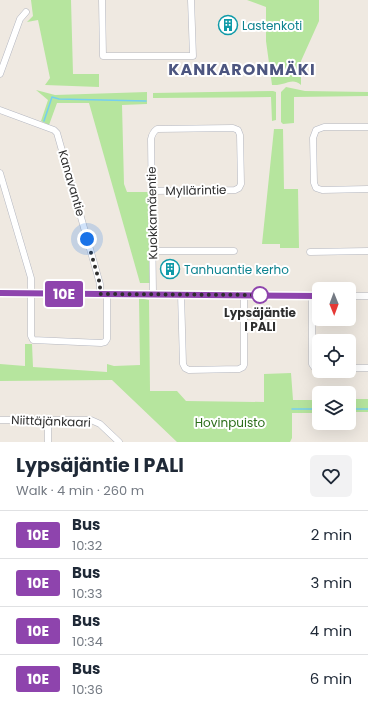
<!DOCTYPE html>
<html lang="en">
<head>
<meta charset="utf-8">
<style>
  :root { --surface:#fff; --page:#f2f2f3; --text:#1f2937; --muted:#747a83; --line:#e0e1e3 }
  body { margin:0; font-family:Poppins,sans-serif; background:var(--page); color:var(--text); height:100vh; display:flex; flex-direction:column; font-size:15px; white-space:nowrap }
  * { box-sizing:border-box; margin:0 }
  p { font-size:13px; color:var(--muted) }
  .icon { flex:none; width:22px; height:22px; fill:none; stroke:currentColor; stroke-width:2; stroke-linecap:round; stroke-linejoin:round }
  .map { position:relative; height:442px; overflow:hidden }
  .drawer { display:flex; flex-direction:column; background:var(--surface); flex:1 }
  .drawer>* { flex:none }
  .badge { padding:0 8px; border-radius:3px; font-size:14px; line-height:26px }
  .needle { width:26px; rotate:179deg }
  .buttons { position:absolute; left:312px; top:282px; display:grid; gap:8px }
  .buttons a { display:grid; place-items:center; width:44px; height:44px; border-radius:6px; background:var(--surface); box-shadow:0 4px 16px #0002; font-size:20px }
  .you { position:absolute; width:20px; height:20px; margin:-10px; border:3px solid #fff; border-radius:50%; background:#1a73e8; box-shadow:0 0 0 6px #1a73e833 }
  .map>.badge { position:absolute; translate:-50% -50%; box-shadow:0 0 0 2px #fff }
  .round { display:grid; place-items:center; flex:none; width:42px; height:42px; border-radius:6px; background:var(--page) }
  .overview { display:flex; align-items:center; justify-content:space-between; height:68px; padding:0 16px }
  h1 { font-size:19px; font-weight:700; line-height:30px }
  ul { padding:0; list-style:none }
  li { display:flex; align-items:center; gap:12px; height:48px; padding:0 16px; border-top:1px solid var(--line) }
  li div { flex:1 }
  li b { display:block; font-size:15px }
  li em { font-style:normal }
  li .badge { min-width:44px; font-weight:700; text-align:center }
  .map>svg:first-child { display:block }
  .green { fill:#b6e59e }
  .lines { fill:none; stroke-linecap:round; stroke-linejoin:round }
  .stream { stroke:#75cff0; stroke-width:1.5 }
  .minor-casing { stroke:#b4b7c1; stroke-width:7 }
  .minor { stroke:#fff; stroke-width:6 }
  .line-casing { stroke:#fff; stroke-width:9 }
  .line { stroke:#8e44ad; stroke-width:6 }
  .walk { stroke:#2e2e2e; stroke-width:4; stroke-dasharray:0 7.2 }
  .stop-dot { fill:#fff; stroke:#8e44ad; stroke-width:2 }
  .labels { text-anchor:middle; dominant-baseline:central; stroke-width:4; stroke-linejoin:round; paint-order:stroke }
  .culture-label { font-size:12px; fill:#0d838f; stroke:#fff; text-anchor:start }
  .street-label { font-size:12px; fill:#2e2e2e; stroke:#fff }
  .stop-label { font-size:12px; font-weight:bold; fill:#2e2e2e; stroke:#fff }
  .park-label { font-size:12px; fill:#2c6e1b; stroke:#fff }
  .district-label { font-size:16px; font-weight:bold; letter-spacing:1px; fill:#4d5680; stroke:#fff }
</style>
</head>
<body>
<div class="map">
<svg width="368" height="442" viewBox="0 0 368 442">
  <rect width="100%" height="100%" fill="#efe9e1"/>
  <g class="green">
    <path d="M31,0h40l2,74h26v13l-54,-2 5,-7 -12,-58 -11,2 6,-6z"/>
    <path d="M247,0h72v21l-18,40v24c-7,-6 -11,-3 -19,-1 -3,1 -7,1 -10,1l-6,-44v-34z"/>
    <path d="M286,87l19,4 63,1v4l-74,1v26l-11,1 -2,-2v-30z"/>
    <path d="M36,90l19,5 92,-3v12l-25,1 2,79 3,8h22l1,91h-10l-51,-180h-32l-8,22 -8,-4 7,-21z"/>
    <path d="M273,91l3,1v28l-4,1 -1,-24 -118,1v-5z"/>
    <path d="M274,129h9l1,60h14l1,59h-19v-4h-18z"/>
    <path d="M139,298l10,2 1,91h27l9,10 78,1v-28l27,-1 2,27h26v13h-27v25l-2,4h-113l-65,-62 -112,1v-17l25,2v-22h7l1,23 74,5v-8l7,2 26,-1z"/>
    <path d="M368,399v13h-19v-13z"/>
  </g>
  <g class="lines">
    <g class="stream">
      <path d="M44,121l8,-24 7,2 87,2"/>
      <path d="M292,409h27"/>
      <path d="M349,409h19"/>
    </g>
    <g class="minor-casing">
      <g id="minor">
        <path d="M102,0l1,56h90l-2,-56"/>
        <path d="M0,74l20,-55 6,-7"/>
        <path d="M0,110l54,20 3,3 43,151v10"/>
        <path d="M368,127h-44l-8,3 -3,8 1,45 2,5 6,2 46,-1"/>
        <path d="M0,173l31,105v58l2,4 68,3 4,-1 2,-3v-45"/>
        <path d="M152,191l83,-1 4,-2 2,-4 -1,-49 -2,-5 -5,-2 -76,1c-4,3 -5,5 -6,10l2,155"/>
        <path d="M153,251h81"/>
        <path d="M310,252l58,-1"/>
        <path d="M0,293l319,3"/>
        <path d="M181,294l2,70 2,4 4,2 50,-1 4,-2 1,-2v-70"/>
        <path d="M312,296v68l2,3 5,2"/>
        <path d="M349,296h19"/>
        <path d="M349,368h19"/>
        <path d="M0,420h91l9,4 19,18"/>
        <path d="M48,442v-22"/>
      </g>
    </g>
    <use href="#minor" class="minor"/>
  </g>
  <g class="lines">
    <g class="line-casing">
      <path id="line" d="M0,293l319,3"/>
    </g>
    <use href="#line" class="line"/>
    <path class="walk" d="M87,239l13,45v10l160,1"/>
  </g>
  <defs>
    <g id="building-ring" transform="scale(1)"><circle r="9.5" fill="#fff" stroke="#0f9aa8" stroke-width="1.5"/><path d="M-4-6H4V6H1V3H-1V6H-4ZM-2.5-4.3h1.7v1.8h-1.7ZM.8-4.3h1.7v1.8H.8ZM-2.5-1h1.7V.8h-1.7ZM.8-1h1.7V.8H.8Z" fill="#0f9aa8"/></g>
  </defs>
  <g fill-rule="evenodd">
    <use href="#building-ring" x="228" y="25"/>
    <use href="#building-ring" x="170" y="269"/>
  </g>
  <circle class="stop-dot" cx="260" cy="295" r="8"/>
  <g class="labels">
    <g class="culture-label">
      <text x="242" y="25">Lastenkoti</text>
      <text x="184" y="269">Tanhuantie kerho</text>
    </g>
    <g class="street-label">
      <text transform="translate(72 183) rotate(74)">Kanavantie</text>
      <text transform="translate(196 190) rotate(-1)">Myllärintie</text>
      <text transform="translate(152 213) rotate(-91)">Kuokkamäentie</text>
      <text transform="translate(51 421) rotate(2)">Niittäjänkaari</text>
    </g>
    <g class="stop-label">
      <text x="260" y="312">Lypsäjäntie<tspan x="260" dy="14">I PALI</tspan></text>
    </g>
    <g class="park-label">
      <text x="230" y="422">Hovinpuisto</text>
    </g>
    <g class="district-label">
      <text x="242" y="69">KANKARONMÄKI</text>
    </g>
  </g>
</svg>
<div class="buttons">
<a><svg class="needle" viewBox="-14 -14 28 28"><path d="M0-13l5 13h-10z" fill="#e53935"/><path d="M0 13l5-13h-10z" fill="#747a83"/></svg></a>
<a><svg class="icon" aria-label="locate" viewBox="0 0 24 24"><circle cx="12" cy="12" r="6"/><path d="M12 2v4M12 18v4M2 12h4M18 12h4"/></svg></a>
<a><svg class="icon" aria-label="layers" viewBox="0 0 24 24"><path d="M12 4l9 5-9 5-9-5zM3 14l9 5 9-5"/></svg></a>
</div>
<div class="you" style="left:87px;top:239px"></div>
<b class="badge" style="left:64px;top:294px;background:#8e44ad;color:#fff">10E</b>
</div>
<section class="drawer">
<div class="overview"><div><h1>Lypsäjäntie I PALI</h1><p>Walk · 4 min · 260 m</p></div><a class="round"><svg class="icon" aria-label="heart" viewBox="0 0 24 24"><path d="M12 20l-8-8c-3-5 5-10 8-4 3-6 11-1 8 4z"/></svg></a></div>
<ul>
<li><span class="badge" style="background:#8e44ad;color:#fff">10E</span><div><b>Bus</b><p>10:32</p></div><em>2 min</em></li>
<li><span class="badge" style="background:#8e44ad;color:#fff">10E</span><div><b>Bus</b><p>10:33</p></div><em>3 min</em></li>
<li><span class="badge" style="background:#8e44ad;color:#fff">10E</span><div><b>Bus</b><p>10:34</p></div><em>4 min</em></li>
<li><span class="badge" style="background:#8e44ad;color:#fff">10E</span><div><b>Bus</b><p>10:36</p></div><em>6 min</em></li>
</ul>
</section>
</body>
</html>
